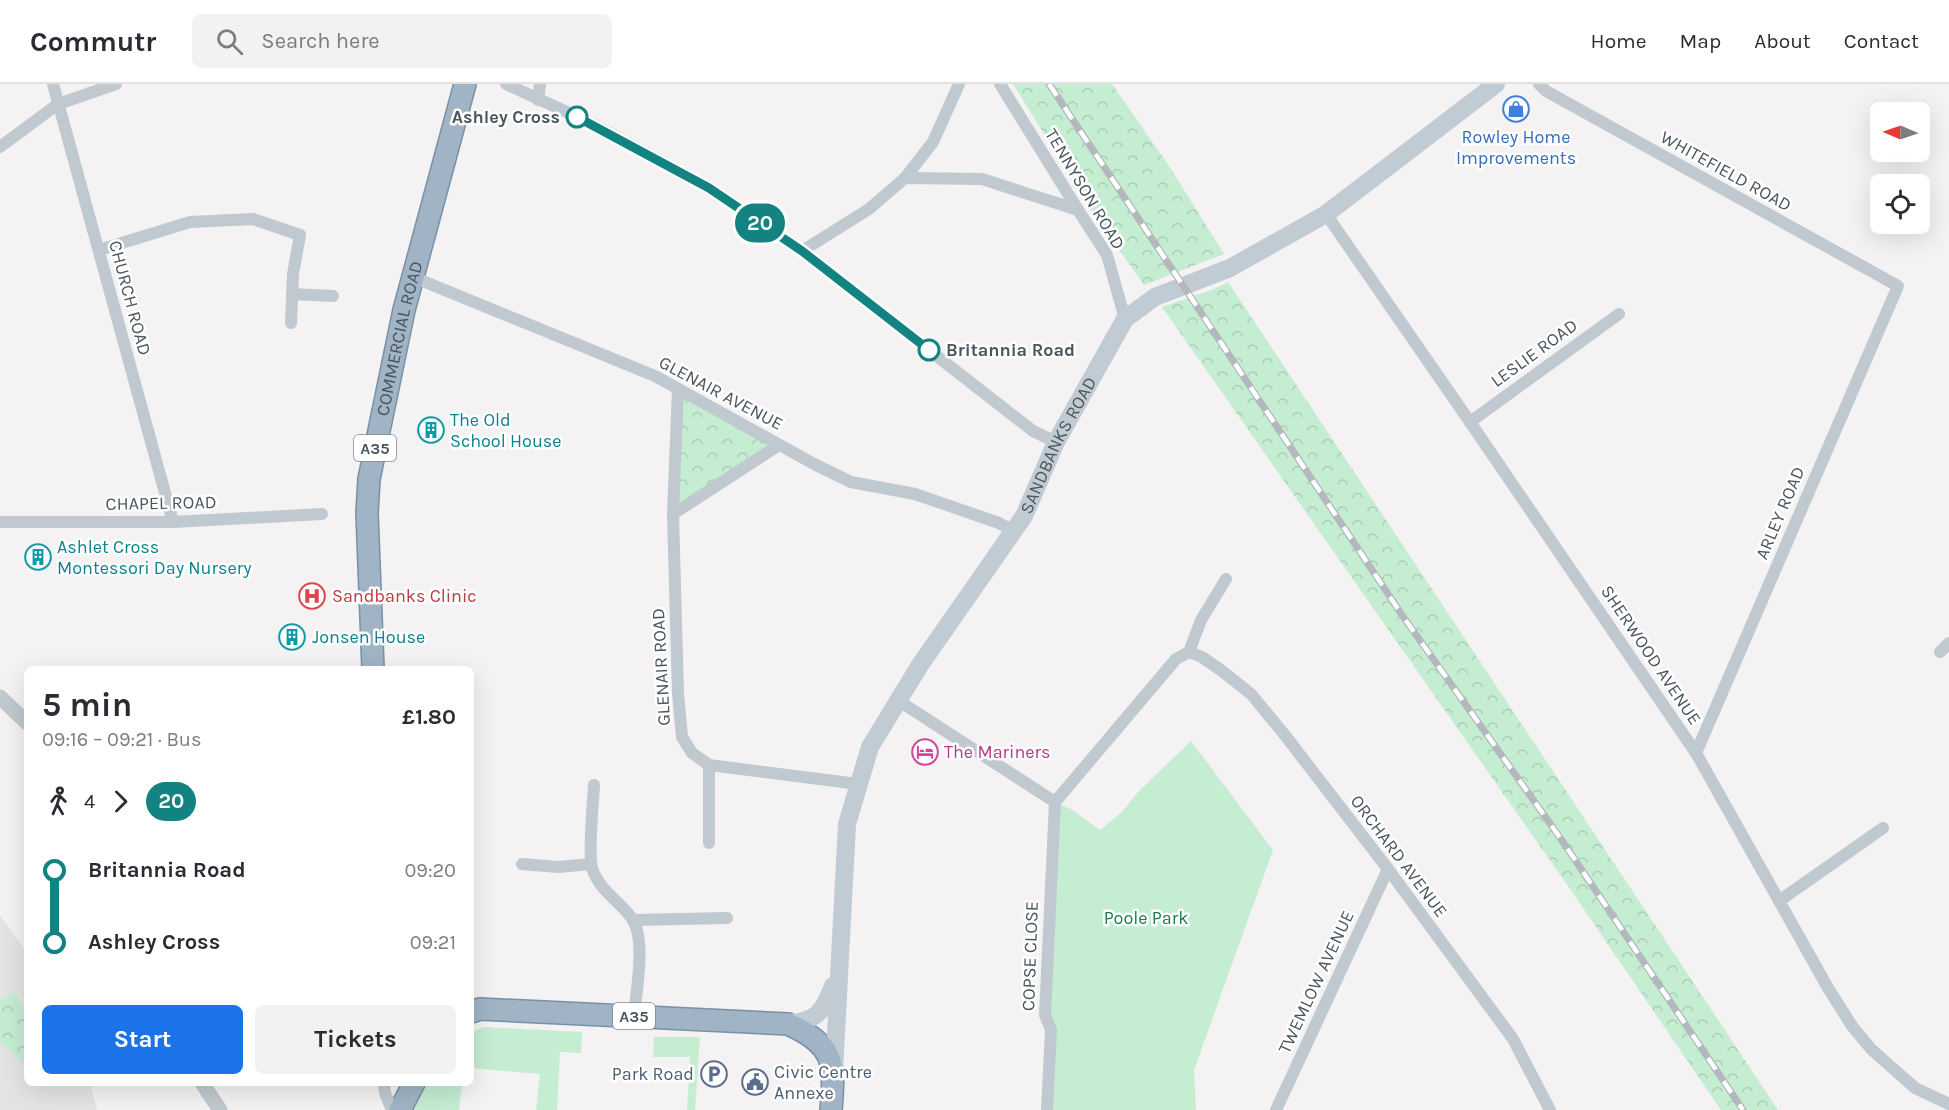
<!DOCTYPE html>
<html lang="en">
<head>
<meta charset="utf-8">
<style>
  :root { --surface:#fff; --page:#f2f2f3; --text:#2b2b33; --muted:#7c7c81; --line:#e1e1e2; --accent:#1a73e8 }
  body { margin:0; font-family:Karla,sans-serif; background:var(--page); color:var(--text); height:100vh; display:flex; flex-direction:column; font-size:22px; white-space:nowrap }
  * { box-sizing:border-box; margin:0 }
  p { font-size:20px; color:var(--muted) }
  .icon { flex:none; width:33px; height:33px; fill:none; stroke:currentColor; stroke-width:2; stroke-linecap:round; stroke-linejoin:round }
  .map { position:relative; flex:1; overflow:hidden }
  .panel { position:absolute; left:24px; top:582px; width:450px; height:420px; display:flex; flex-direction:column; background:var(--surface); border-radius:9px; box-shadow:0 6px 24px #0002 }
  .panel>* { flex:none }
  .badge { padding:0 12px; border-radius:20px; font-size:21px; line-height:39px }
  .needle { width:39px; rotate:272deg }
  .controls { position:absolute; left:1870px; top:18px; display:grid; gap:12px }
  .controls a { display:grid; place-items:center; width:60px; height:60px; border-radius:9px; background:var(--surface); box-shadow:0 6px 24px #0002; font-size:30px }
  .map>.badge { position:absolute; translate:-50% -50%; box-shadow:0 0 0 3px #fff }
  .legs { display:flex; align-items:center; gap:9px; height:66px; padding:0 18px; font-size:20px }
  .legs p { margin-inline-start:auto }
  .summary { display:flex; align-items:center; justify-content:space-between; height:102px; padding:0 18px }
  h1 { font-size:33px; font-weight:700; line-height:45px }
  .primary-button { display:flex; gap:12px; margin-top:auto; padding:12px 18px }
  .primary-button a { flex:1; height:69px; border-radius:9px; background:var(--accent); color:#fff; font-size:24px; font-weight:700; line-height:69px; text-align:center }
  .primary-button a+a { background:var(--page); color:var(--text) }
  ul { padding:0 18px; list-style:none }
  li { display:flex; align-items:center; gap:21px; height:72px; font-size:22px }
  li i { display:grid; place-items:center; width:9px; height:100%; margin:0 8px; background:currentColor }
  li i::after { content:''; width:15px; height:15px; margin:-8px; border:4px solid; border-radius:50%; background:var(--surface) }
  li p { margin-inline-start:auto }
  li:first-child i { background:linear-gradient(#0000 50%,currentColor 0) }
  li:last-child i { background:linear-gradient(currentColor 50%,#0000 0) }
  header { display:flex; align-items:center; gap:36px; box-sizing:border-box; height:84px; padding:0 30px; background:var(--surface); border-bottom:2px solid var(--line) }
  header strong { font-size:28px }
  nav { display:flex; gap:33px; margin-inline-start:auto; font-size:21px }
  .search { width:420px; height:54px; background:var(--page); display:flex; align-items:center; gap:15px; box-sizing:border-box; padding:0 21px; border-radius:9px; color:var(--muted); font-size:22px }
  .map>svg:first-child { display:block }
  .education { fill:#e5e3e3 }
  .forest { fill:url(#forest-crowns) }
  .park { fill:#c4edd2 }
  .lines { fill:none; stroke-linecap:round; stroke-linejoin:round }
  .trunk-casing { stroke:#7891a8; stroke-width:24 }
  .minor { stroke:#c0c9cf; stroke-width:12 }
  .tertiary { stroke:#c0c9cf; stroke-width:15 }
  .secondary { stroke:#c1cbd4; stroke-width:18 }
  .trunk { stroke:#a0b4c5; stroke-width:21 }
  .rail-casing { stroke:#b4b7bb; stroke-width:7 }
  .rail { stroke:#fff; stroke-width:4.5; stroke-dasharray:14; stroke-linecap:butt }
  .line-1-casing { stroke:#fff; stroke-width:14 }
  .line-1 { stroke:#128380; stroke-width:9 }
  .stop-1-dot { fill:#fff; stroke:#128380; stroke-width:3 }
  .labels { text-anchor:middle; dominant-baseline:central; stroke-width:5; stroke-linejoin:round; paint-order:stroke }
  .shield { fill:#fff; stroke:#80888e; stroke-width:1.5 }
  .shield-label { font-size:16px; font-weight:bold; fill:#4a555e }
  .stop-label { font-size:18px; font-weight:bold; fill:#4a555e; stroke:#fff; text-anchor:end }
  .shop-label { font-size:18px; fill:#366cbe; stroke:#fff }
  .street-label { font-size:18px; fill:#4a555e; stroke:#fff }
  .culture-label { font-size:18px; fill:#0d838f; stroke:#fff; text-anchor:start }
  .health-label { font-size:18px; fill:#be3a42; stroke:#fff; text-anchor:start }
  .hotel-label { font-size:18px; fill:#b23c85; stroke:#fff; text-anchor:start }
  .park-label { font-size:18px; fill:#1e7c49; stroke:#fff }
  .service-label { font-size:18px; fill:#4e5e75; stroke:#fff; text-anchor:start }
</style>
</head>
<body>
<header>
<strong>Commutr</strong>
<div class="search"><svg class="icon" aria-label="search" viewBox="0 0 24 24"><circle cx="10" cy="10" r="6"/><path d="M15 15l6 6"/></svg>Search here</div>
<nav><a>Home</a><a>Map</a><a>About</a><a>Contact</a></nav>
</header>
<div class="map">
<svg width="1949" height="1026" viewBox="0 0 1949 1026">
  <defs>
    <pattern id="forest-crowns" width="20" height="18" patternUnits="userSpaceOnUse" patternTransform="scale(1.5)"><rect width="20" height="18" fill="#c4edd2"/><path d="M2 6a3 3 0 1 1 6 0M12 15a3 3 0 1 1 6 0" fill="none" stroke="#aacdb7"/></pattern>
  </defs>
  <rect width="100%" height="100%" fill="#f4f2f2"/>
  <path class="education" d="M0,831l27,38v130h63l7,27h-97z"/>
  <g class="forest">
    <path d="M1013,0h99l59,85 53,85 -80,31 -54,-77z"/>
    <path d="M1228,198l550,828h-57l-153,-224 -406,-579 52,-18z"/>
    <path d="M678,305l101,56 -106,69z"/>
    <path d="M14,907l13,23v52l-27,-24v-42z"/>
  </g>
  <g class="park">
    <path d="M1191,657l82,109 -79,220 2,40h-149l8,-308 16,7 29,21 22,-18 16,-20z"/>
    <path d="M484,943l98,5 -1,21 -21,-1 -3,58h-21l4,-36 -69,-6v-36z"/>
    <path d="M654,953h46l-5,73h-8l3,-53h-37z"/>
    <path d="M427,999h35l-3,27h-45z"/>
  </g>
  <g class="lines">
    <g class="trunk-casing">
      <g id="trunk">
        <path id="s2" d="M373,585l-6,-156 2,-34 35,-169 61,-226"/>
        <path d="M471,928l9,-3 308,15c47,21 47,39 43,86"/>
        <path d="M400,1026l14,-27"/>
      </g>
    </g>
    <g class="minor">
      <path d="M53,0l120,438"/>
      <path d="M506,0l89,41 114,62 93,64 231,180 23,11"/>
      <path d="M1000,0l78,126 29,45 18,64"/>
      <path d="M1539,0l7,7 352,195 -202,467"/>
      <path d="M538,16l2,-16"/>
      <path d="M0,63l58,-43 58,-20"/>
      <path d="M905,94l28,-36 26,-58"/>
      <path d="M1326,130l144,208 226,331 132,235 24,38 19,23 44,39 34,16"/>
      <path d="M99,166l91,-28 63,-3 47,16 -7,39 -2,49"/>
      <path d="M802,167l67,-42 36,-31 77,1 96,31"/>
      <path d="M413,193l242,99 159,88 37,18 64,12 84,29 14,8"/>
      <path d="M292,210l41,2"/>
      <path d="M678,305l-5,125 5,179 4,44 10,16 17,12 149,19"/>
      <path d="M1470,338l149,-108"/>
      <path d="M673,430l106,-69"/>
      <path d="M0,438h173l149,-8"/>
      <path d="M1189,568l13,5 20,14 29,23 33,40 104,135 125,170 37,71"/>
      <path d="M1940,568l9,-9"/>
      <path d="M899,617l156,101 121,-143 13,-7 12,-32 25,-41"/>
      <path d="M709,681v78"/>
      <path d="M594,701c-1,19 -6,68 -2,83 7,22 26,32 39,49 16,21 5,74 3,99"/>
      <path d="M522,780l36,3 33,-3"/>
      <path d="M1779,817l104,-73"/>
      <path d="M633,836l94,-2"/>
      <path d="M384,999l1,10 7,17"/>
      <path d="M1047,1026l4,-80 -6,-15 10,-213"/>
      <path d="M1276,1026l112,-241"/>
    </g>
    <g class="tertiary">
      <path d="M0,613l27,26"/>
      <path d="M202,999l18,27"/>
    </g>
    <g class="secondary">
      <path d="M788,940c29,-4 35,-11 45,-38"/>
      <path id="s1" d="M834,987l13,-247 23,-77 50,-82 104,-149 32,-74 69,-123 30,-22 75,-29 96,-54 170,-130"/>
    </g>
    <use href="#trunk" class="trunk"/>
    <g class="rail-casing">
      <path id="rail" d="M1049,0l353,531 159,224 182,271"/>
    </g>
    <use href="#rail" class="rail"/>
  </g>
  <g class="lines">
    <g class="line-1-casing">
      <path id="line-1" d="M577,33l132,71 93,63 127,99"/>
    </g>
    <use href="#line-1" class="line-1"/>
  </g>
  <defs>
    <g id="shop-ring" transform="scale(1.35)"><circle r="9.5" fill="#fff" stroke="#3f7fe0" stroke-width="1.5"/><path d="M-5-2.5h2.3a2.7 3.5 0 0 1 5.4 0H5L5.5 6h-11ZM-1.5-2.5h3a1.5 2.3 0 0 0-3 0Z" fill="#3f7fe0"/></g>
    <g id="building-ring" transform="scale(1.35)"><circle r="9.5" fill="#fff" stroke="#0f9aa8" stroke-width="1.5"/><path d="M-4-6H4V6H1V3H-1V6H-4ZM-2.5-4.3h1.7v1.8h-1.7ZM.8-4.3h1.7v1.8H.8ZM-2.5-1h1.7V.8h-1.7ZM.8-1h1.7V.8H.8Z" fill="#0f9aa8"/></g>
    <g id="hospital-ring" transform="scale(1.35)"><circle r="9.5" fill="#fff" stroke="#e0444e" stroke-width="1.5"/><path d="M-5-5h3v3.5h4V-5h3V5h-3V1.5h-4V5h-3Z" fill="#e0444e"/></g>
    <g id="hotel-ring" transform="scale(1.35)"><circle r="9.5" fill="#fff" stroke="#d1479c" stroke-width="1.5"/><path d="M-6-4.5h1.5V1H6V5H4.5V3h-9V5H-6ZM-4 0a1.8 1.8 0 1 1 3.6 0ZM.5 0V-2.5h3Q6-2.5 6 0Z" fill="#d1479c"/></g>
    <g id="parking-ring" transform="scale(1.35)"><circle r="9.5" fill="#fff" stroke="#5c6f8a" stroke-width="1.5"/><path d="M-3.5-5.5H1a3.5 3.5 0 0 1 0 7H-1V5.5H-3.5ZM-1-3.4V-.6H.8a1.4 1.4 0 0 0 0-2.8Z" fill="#5c6f8a"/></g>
    <g id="civic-ring" transform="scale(1.35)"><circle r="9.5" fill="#fff" stroke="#5c6f8a" stroke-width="1.5"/><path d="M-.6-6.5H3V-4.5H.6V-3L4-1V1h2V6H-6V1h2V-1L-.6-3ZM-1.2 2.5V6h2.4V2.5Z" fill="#5c6f8a"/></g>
  </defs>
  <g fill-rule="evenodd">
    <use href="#shop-ring" x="1516" y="25"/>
    <use href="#building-ring" x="431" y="346"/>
    <use href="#building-ring" x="38" y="473"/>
    <use href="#hospital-ring" x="312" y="512"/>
    <use href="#building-ring" x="292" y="553"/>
    <use href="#hotel-ring" x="925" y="668"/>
    <use href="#parking-ring" x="714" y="990"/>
    <use href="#civic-ring" x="755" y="998"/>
  </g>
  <g class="stop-1-dot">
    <circle cx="577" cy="33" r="10"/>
    <circle cx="929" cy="266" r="10"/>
  </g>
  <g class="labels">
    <g class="shield">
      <rect x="354" y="351" width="42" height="26" rx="4.5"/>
      <rect x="613" y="919" width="42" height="26" rx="4.5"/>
    </g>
    <g class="shield-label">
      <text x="375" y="364">A35</text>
      <text x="634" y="932">A35</text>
    </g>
    <g class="stop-label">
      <text x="560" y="33">Ashley Cross</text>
      <text x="946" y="266" text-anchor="start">Britannia Road</text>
    </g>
    <g class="shop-label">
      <text x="1516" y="53">Rowley Home<tspan x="1516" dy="21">Improvements</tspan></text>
    </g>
    <g class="street-label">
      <text transform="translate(1726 87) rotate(29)">WHITEFIELD ROAD</text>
      <text transform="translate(1085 105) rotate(59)">TENNYSON ROAD</text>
      <text transform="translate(130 214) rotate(75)">CHURCH ROAD</text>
      <text stroke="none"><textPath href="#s2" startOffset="334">COMMERCIAL ROAD</textPath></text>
      <text transform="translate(1534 269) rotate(-36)">LESLIE ROAD</text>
      <text transform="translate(721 309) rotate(28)">GLENAIR AVENUE</text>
      <text stroke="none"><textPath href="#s1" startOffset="684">SANDBANKS ROAD</textPath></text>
      <text transform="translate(161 419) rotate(-1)">CHAPEL ROAD</text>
      <text transform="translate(1780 429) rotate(-67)">ARLEY ROAD</text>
      <text transform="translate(1651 571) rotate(56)">SHERWOOD AVENUE</text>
      <text transform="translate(661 583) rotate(-93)">GLENAIR ROAD</text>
      <text transform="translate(1399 772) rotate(53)">ORCHARD AVENUE</text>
      <text transform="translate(1030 872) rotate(-88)">COPSE CLOSE</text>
      <text transform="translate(1316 898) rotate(-65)">TWEMLOW AVENUE</text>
    </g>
    <g class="culture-label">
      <text x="450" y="336">The Old<tspan x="450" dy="21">School House</tspan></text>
      <text x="57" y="463">Ashlet Cross<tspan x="57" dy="21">Montessori Day Nursery</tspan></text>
      <text x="312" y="553">Jonsen House</text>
    </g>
    <g class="health-label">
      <text x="332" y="512">Sandbanks Clinic</text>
    </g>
    <g class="hotel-label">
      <text x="944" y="668">The Mariners</text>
    </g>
    <g class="park-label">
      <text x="1146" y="834">Poole Park</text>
    </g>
    <g class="service-label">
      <text x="774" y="988">Civic Centre<tspan x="774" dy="21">Annexe</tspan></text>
      <text x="694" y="990" text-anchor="end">Park Road</text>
    </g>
  </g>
</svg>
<div class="controls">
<a><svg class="needle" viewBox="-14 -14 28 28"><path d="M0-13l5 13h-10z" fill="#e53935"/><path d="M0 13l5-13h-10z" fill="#7c7c81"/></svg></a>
<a><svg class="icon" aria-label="locate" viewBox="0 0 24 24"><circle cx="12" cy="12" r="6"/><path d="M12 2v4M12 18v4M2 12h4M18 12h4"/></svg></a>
</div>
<b class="badge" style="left:760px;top:139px;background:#128380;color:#fff">20</b>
<section class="panel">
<div class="summary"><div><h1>5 min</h1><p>09:16 – 09:21 · Bus</p></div><b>£1.80</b></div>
<div class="legs"><svg class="icon" aria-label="walk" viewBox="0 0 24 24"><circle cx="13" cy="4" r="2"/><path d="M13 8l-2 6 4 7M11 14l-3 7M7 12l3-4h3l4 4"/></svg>4<svg class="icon" aria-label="forward" viewBox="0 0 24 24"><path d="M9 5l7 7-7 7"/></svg><b class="badge" style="background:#128380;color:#fff">20</b></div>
<ul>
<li><i style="color:#128380"></i><b>Britannia Road</b><p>09:20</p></li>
<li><i style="color:#128380"></i><b>Ashley Cross</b><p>09:21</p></li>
</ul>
<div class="primary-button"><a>Start</a><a>Tickets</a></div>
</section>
</div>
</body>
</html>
